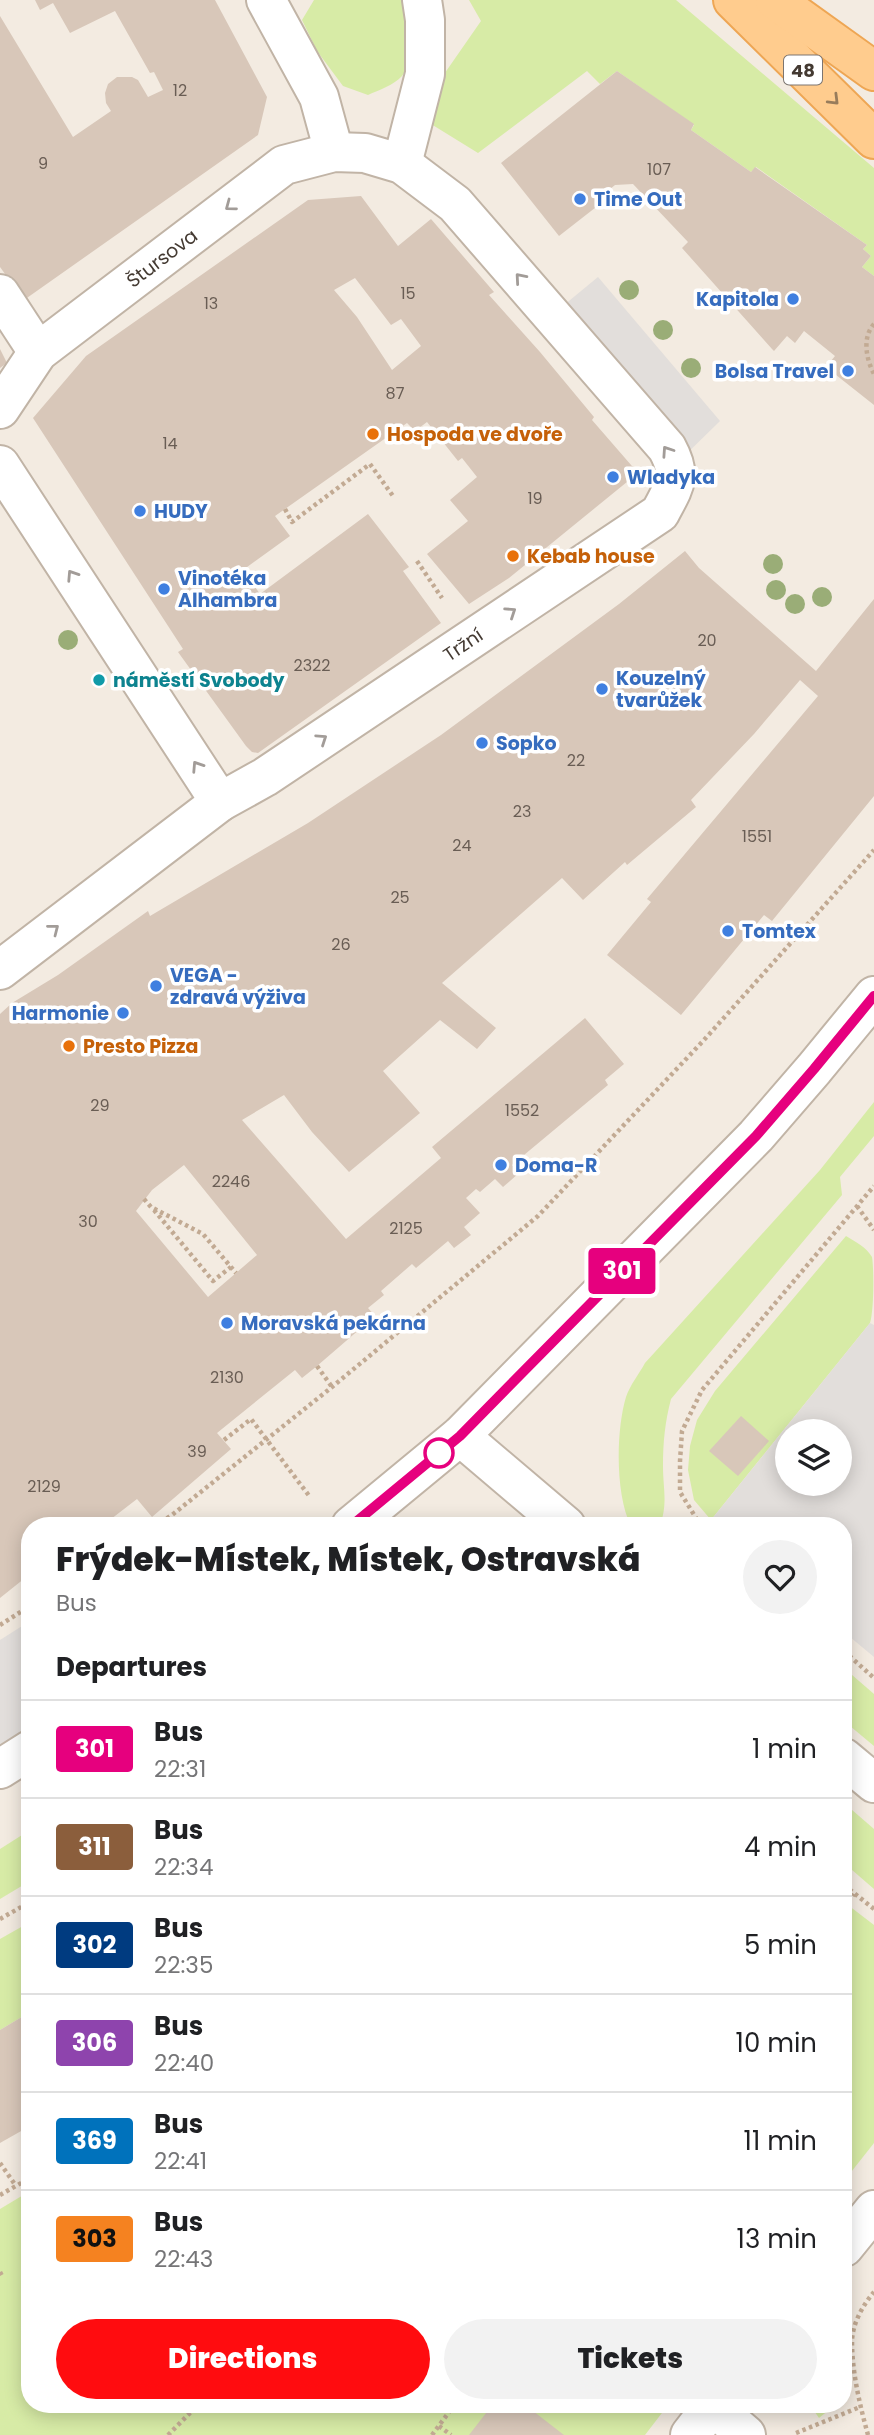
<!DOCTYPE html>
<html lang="en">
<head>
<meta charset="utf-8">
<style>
  :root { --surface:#fff; --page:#f2f2f2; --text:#202124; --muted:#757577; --line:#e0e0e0; --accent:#ff0c0f }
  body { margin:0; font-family:Poppins,sans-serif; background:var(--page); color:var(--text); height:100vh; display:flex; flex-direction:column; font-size:26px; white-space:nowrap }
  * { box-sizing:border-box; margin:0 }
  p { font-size:23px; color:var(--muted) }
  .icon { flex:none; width:38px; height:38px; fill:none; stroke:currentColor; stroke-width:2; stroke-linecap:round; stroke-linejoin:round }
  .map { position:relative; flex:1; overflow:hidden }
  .panel { position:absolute; left:21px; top:1517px; width:831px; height:896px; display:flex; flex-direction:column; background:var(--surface); border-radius:28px; box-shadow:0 4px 18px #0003 }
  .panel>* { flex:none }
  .badge { padding:0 14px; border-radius:5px; font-size:24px; line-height:46px }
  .tools { position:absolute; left:775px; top:1419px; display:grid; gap:14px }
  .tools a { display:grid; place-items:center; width:77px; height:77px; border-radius:50%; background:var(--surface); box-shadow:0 4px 18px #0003; font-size:35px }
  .map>.badge { position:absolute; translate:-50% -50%; box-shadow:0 0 0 4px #fff }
  h2 { padding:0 35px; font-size:26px; line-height:63px }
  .round { display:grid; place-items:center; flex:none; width:74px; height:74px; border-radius:37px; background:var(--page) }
  .headline { display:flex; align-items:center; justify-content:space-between; height:119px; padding:0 35px }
  h1 { font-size:33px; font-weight:800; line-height:52px }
  .action { display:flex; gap:14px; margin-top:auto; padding:14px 35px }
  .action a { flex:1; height:80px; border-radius:42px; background:var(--accent); color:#fff; font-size:28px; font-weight:800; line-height:80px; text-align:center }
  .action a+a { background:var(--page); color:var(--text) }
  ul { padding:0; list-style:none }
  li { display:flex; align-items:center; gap:21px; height:98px; padding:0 35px; border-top:2px solid var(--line) }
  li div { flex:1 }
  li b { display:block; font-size:26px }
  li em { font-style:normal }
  li .badge { min-width:77px; font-weight:700; text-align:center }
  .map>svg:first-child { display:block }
  .green { fill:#d7eba6 }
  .parking { fill:#e2dedb; fill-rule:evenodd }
  .building { fill:#d8c7b9; fill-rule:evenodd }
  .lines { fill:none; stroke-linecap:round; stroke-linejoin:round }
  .minor-casing { stroke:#c1b4a6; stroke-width:42 }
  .major-casing { stroke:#eea654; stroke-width:42 }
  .path { stroke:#c2aa93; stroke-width:4.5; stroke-dasharray:3.5 3.5; stroke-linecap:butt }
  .minor { stroke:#fff; stroke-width:38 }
  .major { stroke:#ffcc8e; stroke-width:38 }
  .tree { fill:#9aad77 }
  .oneway { stroke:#987c5b }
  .oneway2 { stroke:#a29c98 }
  .line-casing { stroke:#fff; stroke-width:16 }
  .line { stroke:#e6007e; stroke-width:10 }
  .shop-dot { fill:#3f7fe0; stroke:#fff; stroke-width:2.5 }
  .food-dot { fill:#e8710a; stroke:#fff; stroke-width:2.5 }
  .culture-dot { fill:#0f9aa8; stroke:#fff; stroke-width:2.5 }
  .stop-dot { fill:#fff; stroke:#e6007e; stroke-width:3.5 }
  .labels { text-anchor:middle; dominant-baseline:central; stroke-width:7; stroke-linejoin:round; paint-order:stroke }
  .number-label { font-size:16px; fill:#695d54 }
  .shield { fill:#fff; stroke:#7c7570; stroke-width:2 }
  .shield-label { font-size:18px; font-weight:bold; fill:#443a32 }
  .shop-label { font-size:19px; font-weight:bold; fill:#366cbe; stroke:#fff; text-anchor:start }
  .street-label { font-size:19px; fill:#443a32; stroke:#fff }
  .food-label { font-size:19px; font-weight:bold; fill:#c56008; stroke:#fff; text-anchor:start }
  .culture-label { font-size:19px; font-weight:bold; fill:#0d838f; stroke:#fff; text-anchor:start }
</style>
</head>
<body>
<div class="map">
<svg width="874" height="2435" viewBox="0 0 874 2435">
  <rect width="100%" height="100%" fill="#f3ebe1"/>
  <g class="green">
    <path d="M314,0h95c1,23 9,57 -7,76 -8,9 -23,14 -34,19l-25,-9 -26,-35 -15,-31z"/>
    <path d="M469,0h207l198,168v108l-12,-9 9,-11 -8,-7 4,-4 -111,-78 -5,5 -60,-42 3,-5 -77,-54 -17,13 -13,-13 -109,82 -47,-29 9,-44 41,-59z"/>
    <path d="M874,1102v34l-34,41 2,18 -171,204c-6,23 -8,43 -8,67 0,23 5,37 -3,60h-29c-16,-31 -15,-96 -5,-129 4,-12 13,-23 19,-34l175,-193z"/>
    <path d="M846,1236c10,6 20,11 26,21 2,11 2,54 -2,66l-159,197 -17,-20 -6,-30 2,-24 7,-26 18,-29z"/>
    <path d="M844,1668l30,26v52l-30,-25z"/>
    <path d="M844,1803l30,26v60l-30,-26z"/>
    <path d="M30,1830v51l-30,18v-50z"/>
    <path d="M844,1902l30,23v218l-30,38z"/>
    <path d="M30,1922v90l-30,18v-91z"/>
    <path d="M30,2191v213h406l5,5 4,-5h220v5l-20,26h-645v-226z"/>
    <path d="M810,2405v-1l25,1 -16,13z"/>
  </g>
  <g class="parking">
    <path d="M598,277l122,144 -44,43 -124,-149z"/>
    <path d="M870,1323l4,2v332l-30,-25v-106h-125l-8,-6zM788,1432h52v52h-52z"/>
    <path d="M30,1621v129l-30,19v-129z"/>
  </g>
  <g class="building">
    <path d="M35,0h180l52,97 -9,38 -234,165 -24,-33v-251l73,121 38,-26 -5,-8 -1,-10 3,-9 9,-7h15l6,3 10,17 15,-7 -9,-18 -4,1 -35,-62 -45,22 -17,-30 -13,7z"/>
    <path d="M617,71l77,53 -3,6 60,42 4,-5 112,78 -4,4 8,7 -9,11 12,9v129l-48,-38 9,-11 -31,-25 -9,12 -8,-7 -13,15 -2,-2 -90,-101 6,-6 -55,-58 -18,1 -16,13 1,6 -41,32 -58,-73z"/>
    <path d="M361,196l37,50 33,-27 63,73 -5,3 51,57 54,65 -2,3 46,53 -129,105 -40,26 -42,-50 41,-33 -18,-21 27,-23 -15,-19 -4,3 -31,-39 -12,9 -8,-8 -122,86 -10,7 15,20 -47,34 17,24 108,-80 41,53 -6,4 38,52 -183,130 -6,-1 -6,-6 -68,-94 5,-3 -150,-231 53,-62 222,-156zM355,278l36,47 10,-6 20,27 -29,24 -35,-53 -23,-27z"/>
    <path d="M0,349l7,14 -7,5z"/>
    <path d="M685,551l14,17 117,103 58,-72v197l-102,125 -8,-6 -83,100 -74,-60 44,-53 -4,-3 171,-203 -18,-16 -46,54 -63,66 5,7 -69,58 -2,-3 -42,38 -21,-22 -120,105 54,45 -19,21 -37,-29 -57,51 37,42 -71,59 -37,-40 -28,-37 -42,25 104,119 95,-81 -9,-11 153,-129 39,46 -19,16 3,5 -96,80 7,8 -16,14 -8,-8 -15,13 -4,-3 -10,9 14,15 -16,14 7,8 -17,13 -6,-7 -32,27 -4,-4 -31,27 3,4 -16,13 7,8 -58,50 -15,12 -7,-8 -78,63 14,16 -79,68 -15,-18 -35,27h-72v48l-30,24v-584l12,-11 46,-28 90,-64 2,5 158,-93 133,-88 178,-131zM184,1165l73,90 -49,42 -72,-86 16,-21z"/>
    <path d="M741,1416l28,25 -31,35 -29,-25z"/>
    <path d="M30,2012v114l-30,17v-113z"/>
    <path d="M493,2404h31l40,31h-95z"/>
  </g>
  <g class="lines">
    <g class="minor-casing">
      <g id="minor">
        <path d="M266,0l53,97 15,55"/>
        <path d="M402,164l23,-90v-54l-3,-20"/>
        <path d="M0,294l38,58"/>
        <path id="s1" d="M0,409l38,-57 246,-187 50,-13 31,1 37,11 53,40 212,244c16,29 7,38 -7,65l-395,264 -45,25"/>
        <path d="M0,465l220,337 -220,168"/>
        <path d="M460,1436l106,90"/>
        <path d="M351,1526l109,-90 296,-300 58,-67 60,-73"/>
        <path d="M844,1758l30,25"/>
        <path d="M0,1769l30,-19"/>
        <path d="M844,2247l30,-37"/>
        <path d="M710,2404l36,31"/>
        <path d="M690,2435l24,-31"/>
      </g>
    </g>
    <g class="major-casing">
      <g id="major">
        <path d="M733,0l141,139"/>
        <path d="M775,0l99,71"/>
      </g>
    </g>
    <g class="path">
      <path d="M874,324c-12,13 -8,35 0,50"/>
      <path d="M285,509l7,13 78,-58 23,32"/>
      <path d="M417,561l25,37"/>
      <path d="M144,1199l7,8 52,27 33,39"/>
      <path d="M857,1206l17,24"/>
      <path d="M154,1210l59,71 18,-14"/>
      <path d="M317,1366l15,21"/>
      <path d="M224,1440l27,-21 59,78"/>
      <path d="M155,1526l17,-11 160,-128 206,-171 166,-176 170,-190"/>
      <path d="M701,1526l-21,-34v-31l2,-30 20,-41 172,-204"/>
      <path d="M0,1625l30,-19"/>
      <path d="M844,1651l30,27"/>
      <path d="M844,1885l30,24"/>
      <path d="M844,1907l10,-13"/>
      <path d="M0,1919l30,-17"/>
      <path d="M0,2163l16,23"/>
      <path d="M0,2195l30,-17"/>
      <path d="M0,2272l3,6"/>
      <path d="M439,2426l12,9"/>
      <path d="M796,2433l64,-26"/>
      <path d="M168,2435l31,-31"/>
      <path d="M432,2435l23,-31"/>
      <path d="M868,2435c-8,-29 -16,-63 -16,-93 0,-18 11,-37 22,-50"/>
    </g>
    <use href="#minor" class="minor"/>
    <use href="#major" class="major"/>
  </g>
  <g class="tree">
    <circle cx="629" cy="290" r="10"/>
    <circle cx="663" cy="330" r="10"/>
    <circle cx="691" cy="368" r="10"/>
    <circle cx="773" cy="564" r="10"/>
    <circle cx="776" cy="590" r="10"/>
    <circle cx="822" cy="597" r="10"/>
    <circle cx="795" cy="604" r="10"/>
    <circle cx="68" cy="640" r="10"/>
  </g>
  <defs><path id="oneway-chevron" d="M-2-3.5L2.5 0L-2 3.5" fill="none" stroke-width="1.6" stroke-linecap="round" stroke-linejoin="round" transform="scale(1.75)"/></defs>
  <use class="oneway" href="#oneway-chevron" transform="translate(834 100) rotate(45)"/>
  <g class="oneway2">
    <use href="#oneway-chevron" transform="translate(230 206) rotate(143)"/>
    <use href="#oneway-chevron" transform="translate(520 278) rotate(-131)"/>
    <use href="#oneway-chevron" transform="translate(667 451) rotate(-124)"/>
    <use href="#oneway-chevron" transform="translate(72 575) rotate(-123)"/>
    <use href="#oneway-chevron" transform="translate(511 612) rotate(-34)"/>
    <use href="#oneway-chevron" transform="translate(322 739) rotate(-34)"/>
    <use href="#oneway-chevron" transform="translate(197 766) rotate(-123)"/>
    <use href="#oneway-chevron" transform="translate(54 929) rotate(-38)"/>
  </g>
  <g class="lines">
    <g class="line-casing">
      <path id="line" d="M351,1526l109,-90 55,-56 241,-244 58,-67 60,-73"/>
    </g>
    <use href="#line" class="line"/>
  </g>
  <g class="shop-dot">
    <circle cx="580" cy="199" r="7"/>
    <circle cx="793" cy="299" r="7"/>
    <circle cx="848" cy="371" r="7"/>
    <circle cx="613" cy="477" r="7"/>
    <circle cx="140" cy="511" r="7"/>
    <circle cx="164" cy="589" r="7"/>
    <circle cx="602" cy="689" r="7"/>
    <circle cx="482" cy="743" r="7"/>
    <circle cx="728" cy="931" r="7"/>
    <circle cx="156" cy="986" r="7"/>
    <circle cx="123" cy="1013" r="7"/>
    <circle cx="501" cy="1165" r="7"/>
    <circle cx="227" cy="1323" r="7"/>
  </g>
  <g class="food-dot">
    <circle cx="373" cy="434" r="7"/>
    <circle cx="513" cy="556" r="7"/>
    <circle cx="69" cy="1046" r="7"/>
  </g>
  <circle class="culture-dot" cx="99" cy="680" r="7"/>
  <circle class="stop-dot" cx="439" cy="1453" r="14"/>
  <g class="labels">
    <g class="number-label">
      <text x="180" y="90">12</text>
      <text x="43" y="163">9</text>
      <text x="659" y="169">107</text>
      <text x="408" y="293">15</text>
      <text x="211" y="303">13</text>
      <text x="395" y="393">87</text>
      <text x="170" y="443">14</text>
      <text x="535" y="498">19</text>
      <text x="707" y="640">20</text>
      <text x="312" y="665">2322</text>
      <text x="576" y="760">22</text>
      <text x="522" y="811">23</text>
      <text x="757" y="836">1551</text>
      <text x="462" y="845">24</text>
      <text x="400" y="897">25</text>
      <text x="341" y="944">26</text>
      <text x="100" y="1105">29</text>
      <text x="522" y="1110">1552</text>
      <text x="231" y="1181">2246</text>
      <text x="88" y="1221">30</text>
      <text x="406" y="1228">2125</text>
      <text x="227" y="1377">2130</text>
      <text x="197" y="1451">39</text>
      <text x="44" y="1486">2129</text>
    </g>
    <rect class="shield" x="784" y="55.5" width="38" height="29" rx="5"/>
    <g class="shield-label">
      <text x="803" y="70">48</text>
    </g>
    <g class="shop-label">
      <text x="594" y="199">Time Out</text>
      <text x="779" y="299" text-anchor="end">Kapitola</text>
      <text x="834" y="371" text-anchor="end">Bolsa Travel</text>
      <text x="627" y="477">Wladyka</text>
      <text x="154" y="511">HUDY</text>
      <text x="178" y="578">Vinotéka<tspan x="178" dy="22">Alhambra</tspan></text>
      <text x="616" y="678">Kouzelný<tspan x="616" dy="22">tvarůžek</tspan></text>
      <text x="496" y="743">Sopko</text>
      <text x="742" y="931">Tomtex</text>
      <text x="170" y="975">VEGA -<tspan x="170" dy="22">zdravá výživa</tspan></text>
      <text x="109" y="1013" text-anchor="end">Harmonie</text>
      <text x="515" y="1165">Doma-R</text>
      <text x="241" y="1323">Moravská pekárna</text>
    </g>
    <g class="street-label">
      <text stroke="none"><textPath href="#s1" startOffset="224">Štursova</textPath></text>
      <text transform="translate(463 645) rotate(-34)">Tržní</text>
    </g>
    <g class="food-label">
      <text x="387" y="434">Hospoda ve dvoře</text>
      <text x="527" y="556">Kebab house</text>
      <text x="83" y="1046">Presto Pizza</text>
    </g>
    <g class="culture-label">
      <text x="113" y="680">náměstí Svobody</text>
    </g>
  </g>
</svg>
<div class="tools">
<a><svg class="icon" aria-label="layers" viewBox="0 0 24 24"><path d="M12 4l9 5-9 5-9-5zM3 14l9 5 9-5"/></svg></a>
</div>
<b class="badge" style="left:622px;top:1271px;background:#e6007e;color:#fff">301</b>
<section class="panel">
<div class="headline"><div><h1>Frýdek-Místek, Místek, Ostravská</h1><p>Bus</p></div><a class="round"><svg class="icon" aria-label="heart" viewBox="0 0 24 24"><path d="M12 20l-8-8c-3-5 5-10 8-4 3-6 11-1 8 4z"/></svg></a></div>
<h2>Departures</h2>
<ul>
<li><span class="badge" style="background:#e6007e;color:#fff">301</span><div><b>Bus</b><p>22:31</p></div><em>1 min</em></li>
<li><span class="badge" style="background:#8b5e3c;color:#fff">311</span><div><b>Bus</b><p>22:34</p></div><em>4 min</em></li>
<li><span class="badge" style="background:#003b80;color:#fff">302</span><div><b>Bus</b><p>22:35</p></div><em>5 min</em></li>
<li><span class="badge" style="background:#8e44ad;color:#fff">306</span><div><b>Bus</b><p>22:40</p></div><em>10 min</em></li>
<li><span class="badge" style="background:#0072bc;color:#fff">369</span><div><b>Bus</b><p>22:41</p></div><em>11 min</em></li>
<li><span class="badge" style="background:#f58220;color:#111">303</span><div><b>Bus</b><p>22:43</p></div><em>13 min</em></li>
</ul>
<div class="action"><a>Directions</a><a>Tickets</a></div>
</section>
</div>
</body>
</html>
